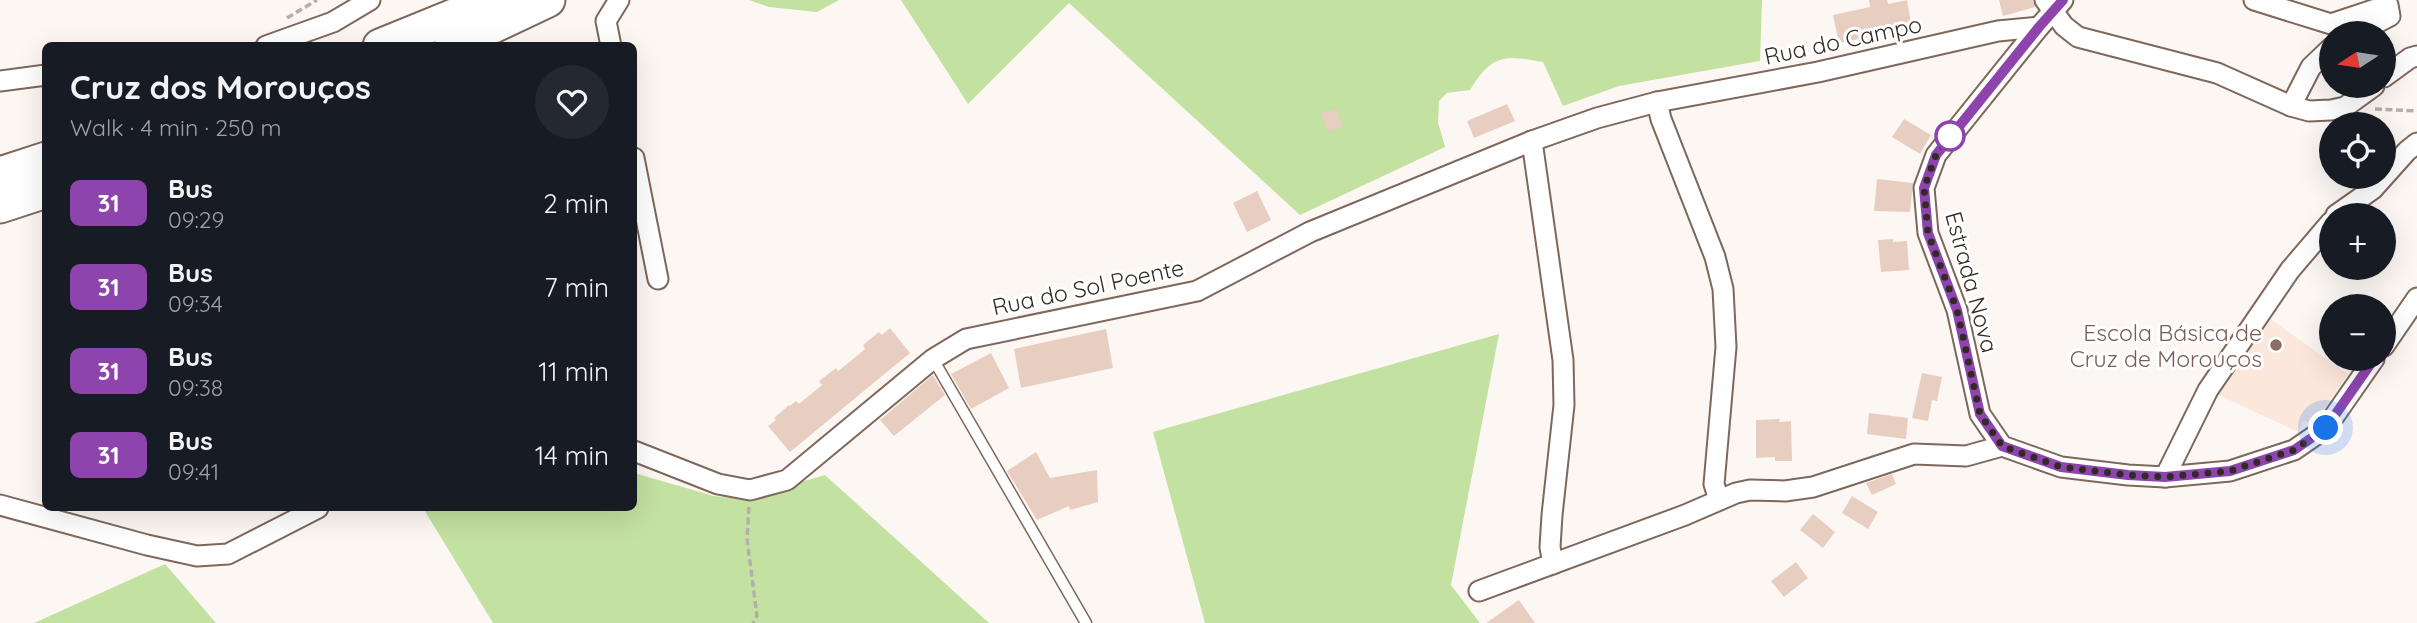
<!DOCTYPE html>
<html lang="en">
<head>
<meta charset="utf-8">
<style>
  :root { --surface:#171b24; --page:#242831; --text:#f1f3f6; --muted:#9ea1a6 }
  body { margin:0; font-family:Quicksand,sans-serif; background:var(--page); color:var(--text); height:100vh; display:flex; flex-direction:column; font-size:26px; white-space:nowrap }
  * { box-sizing:border-box; margin:0 }
  p { font-size:23px; color:var(--muted) }
  .icon { flex:none; width:38px; height:38px; fill:none; stroke:currentColor; stroke-width:2; stroke-linecap:round; stroke-linejoin:round }
  .map { position:relative; flex:1; overflow:hidden }
  .sheet { position:absolute; left:42px; top:42px; width:595px; height:469px; display:flex; flex-direction:column; background:var(--surface); border-radius:10px; box-shadow:0 7px 28px #0002 }
  .sheet>* { flex:none }
  .badge { padding:0 14px; border-radius:10px; font-size:24px; line-height:46px }
  .needle { width:46px; rotate:258deg }
  .buttons { position:absolute; left:2319px; top:21px; display:grid; gap:14px }
  .buttons a { display:grid; place-items:center; width:77px; height:77px; border-radius:50%; background:var(--surface); box-shadow:0 7px 28px #0002; font-size:35px }
  .you { position:absolute; width:35px; height:35px; margin:-18px; border:5px solid #fff; border-radius:50%; background:#1a73e8; box-shadow:0 0 0 10px #1a73e833 }
  .map>.badge { position:absolute; translate:-50% -50%; box-shadow:0 0 0 4px #fff }
  .round { display:grid; place-items:center; flex:none; width:74px; height:74px; border-radius:37px; background:var(--page) }
  .summary { display:flex; align-items:center; justify-content:space-between; height:119px; padding:0 28px }
  h1 { font-size:33px; font-weight:700; line-height:52px }
  ul { padding:0; list-style:none }
  li { display:flex; align-items:center; gap:21px; height:84px; padding:0 28px }
  li div { flex:1 }
  li b { display:block; font-size:26px }
  li em { font-style:normal }
  li .badge { min-width:77px; font-weight:700; text-align:center }
  .map>svg:first-child { display:block }
  .built { fill:#fce7dc }
  .green { fill:#c3e1a0 }
  .building { fill:#e8cec0 }
  .lines { fill:none; stroke-linecap:round; stroke-linejoin:round }
  .service-casing { stroke:#7e675b; stroke-width:13 }
  .minor-casing { stroke:#7e675b; stroke-width:23 }
  .trunk-casing { stroke:#7e675b; stroke-width:37 }
  .path { stroke:#b5aeaa; stroke-width:3.5; stroke-dasharray:7 3.5; stroke-linecap:butt }
  .service { stroke:#fff; stroke-width:10 }
  .minor { stroke:#fff; stroke-width:19 }
  .trunk { stroke:#fff; stroke-width:33 }
  .line-casing { stroke:#fff; stroke-width:16 }
  .line { stroke:#8e44ad; stroke-width:10 }
  .walk { stroke:#342a25; stroke-width:7; stroke-dasharray:0 12.6 }
  .stop-dot { fill:#fff; stroke:#8e44ad; stroke-width:3.5 }
  .education-dot { fill:#8d6e63; stroke:#fff; stroke-width:2.5 }
  .labels { text-anchor:middle; dominant-baseline:central; stroke-width:6; stroke-linejoin:round; paint-order:stroke }
  .street-label { font-size:23px; fill:#342a25; stroke:#fff }
  .education-label { font-size:23px; fill:#785e54; stroke:#fff; text-anchor:end }
</style>
</head>
<body>
<div class="map">
<svg width="2417" height="623" viewBox="0 0 2417 623">
  <rect width="100%" height="100%" fill="#fdf7f4"/>
  <path class="built" d="M2266,316l82,58 -32,46 -6,3 -6,-3 -6,12 -86,-40z"/>
  <g class="green">
    <path d="M749,0h90l-22,12 -48,-5z"/>
    <path d="M901,0h861l-2,61 -141,25 -56,20 -20,-44c-39,-7 -51,-8 -73,28l-23,3 -8,8 -1,21 7,25 -145,68 -231,-212 -101,101z"/>
    <path d="M1499,334l-48,251 29,38h-275l-52,-191z"/>
    <path d="M634,473l80,23 28,3 83,-24 164,148h-496l-70,-115h211z"/>
    <path d="M165,564l51,59h-182z"/>
  </g>
  <g class="building">
    <path d="M1869,0h18l1,4 19,-4 5,28 -73,15 -6,-28 37,-8z"/>
    <path d="M1999,0h34l2,7 -32,9z"/>
    <path d="M1507,104l8,17 -41,17 -7,-17z"/>
    <path d="M1336,108l7,19 -15,5 -7,-19z"/>
    <path d="M1904,119l27,16 -11,19 -28,-17z"/>
    <path d="M1877,179l36,4 -3,29 -36,-1z"/>
    <path d="M1257,191l14,29 -24,12 -14,-29z"/>
    <path d="M1893,239v3l14,-1 2,29 -28,2 -3,-32z"/>
    <path d="M890,328l20,25 -120,99 -22,-26 8,-6 -2,-2 15,-13 1,1 6,-5 3,3 23,-19 -3,-4 17,-13 2,3 14,-11 13,-11 -2,-4 16,-13 3,3z"/>
    <path d="M1106,329l7,39 -92,20 -7,-39z"/>
    <path d="M991,353l18,35 -38,21 -20,-35z"/>
    <path d="M1922,373l20,4 -5,24 -5,-1 -4,21 -16,-3z"/>
    <path d="M933,375l12,20 -51,41 -14,-16z"/>
    <path d="M1869,413l39,5 -2,21 -39,-5z"/>
    <path d="M1780,419l-1,3 12,-1 1,40h-17v-4l-19,1v-38z"/>
    <path d="M1036,452l14,26 47,-8 1,32 -28,8 -1,-4 -32,14 -30,-49z"/>
    <path d="M1892,474l4,10 -24,11 -6,-12z"/>
    <path d="M1852,496l26,16 -10,17 -26,-16z"/>
    <path d="M1813,514l22,18 -12,16 -23,-18z"/>
    <path d="M1796,562l12,16 -24,19 -13,-16z"/>
    <path d="M1519,600l16,23h-49z"/>
  </g>
  <g class="lines">
    <g class="service-casing">
      <path id="service" d="M933,359l153,264"/>
    </g>
    <g class="minor-casing">
      <g id="minor">
        <path d="M2045,0l19,26 14,11 139,36 74,33 18,5 22,-1 14,-3 29,-21"/>
        <path d="M2063,0l-24,27 -103,128 -12,33 4,45 29,77 23,104 22,32 59,21 67,8 37,2 65,-6 64,-21 32,-22 48,-69"/>
        <path d="M2254,0l77,24 57,-19 2,11 -33,17"/>
        <path d="M266,46l67,-24 37,-22"/>
        <path d="M611,46l-5,-25 13,-21"/>
        <path d="M2384,77l26,-19 7,-2"/>
        <path d="M0,81l46,-6"/>
        <path d="M1657,102l4,17 54,138 8,32 3,58 -12,137 5,16"/>
        <path d="M2291,106l20,-39 20,-19"/>
        <path d="M1532,141l31,219 1,45 -12,110 -2,32 3,17"/>
        <path d="M634,158l24,121"/>
        <path d="M2336,215l37,-26 34,-38 10,-8"/>
        <path d="M2384,346l33,-48"/>
        <path d="M634,451l84,33 32,6 37,-10 146,-121 33,-20 231,-48 113,-59 222,-91 65,-23 60,-16 161,-30 180,-41 41,-4"/>
        <path d="M2165,477l43,-87 82,-120 41,-48"/>
        <path d="M0,505l147,40 50,11 31,-2 90,-46"/>
        <path d="M1479,591l206,-76 51,-22 14,-3 35,1 28,-4 101,-33 52,2 36,-10"/>
      </g>
    </g>
    <g class="trunk-casing">
      <g id="trunk">
        <path d="M380,46l113,-46"/>
        <path d="M451,46l97,-46"/>
        <path d="M0,174l46,-15"/>
        <path d="M0,206l46,-15"/>
      </g>
    </g>
    <g class="path">
      <path d="M287,18l30,-18"/>
      <path d="M2375,109l42,2"/>
      <path d="M749,507l-2,32 10,77 -4,7"/>
    </g>
    <use href="#service" class="service"/>
    <use href="#minor" class="minor"/>
    <use href="#trunk" class="trunk"/>
  </g>
  <g class="lines">
    <g class="line-casing">
      <path id="line" d="M2063,0l-24,27 -103,128 -12,33 4,45 29,77 23,104 22,32 59,21 67,8 37,2 65,-6 64,-21 32,-22 48,-69"/>
    </g>
    <use href="#line" class="line"/>
    <path class="walk" d="M1950,136l-14,19 -12,33 4,45 29,77 23,104 22,32 59,21 67,8 37,2 65,-6 64,-21 32,-22"/>
  </g>
  <circle class="stop-dot" cx="1950" cy="136" r="14"/>
  <circle class="education-dot" cx="2276" cy="345" r="7"/>
  <g class="labels">
    <g class="street-label">
      <text transform="translate(1843 40) rotate(-12)">Rua do Campo</text>
      <text transform="translate(1972 282) rotate(75)">Estrada Nova</text>
      <text transform="translate(1088 287) rotate(-12)">Rua do Sol Poente</text>
    </g>
    <g class="education-label">
      <text x="2262" y="332">Escola Básica de<tspan x="2262" dy="26">Cruz de Morouços</tspan></text>
    </g>
  </g>
</svg>
<div class="buttons">
<a><svg class="needle" viewBox="-14 -14 28 28"><path d="M0-13l5 13h-10z" fill="#e53935"/><path d="M0 13l5-13h-10z" fill="#9ea1a6"/></svg></a>
<a><svg class="icon" aria-label="locate" viewBox="0 0 24 24"><circle cx="12" cy="12" r="6"/><path d="M12 2v4M12 18v4M2 12h4M18 12h4"/></svg></a>
<a>+</a>
<a>−</a>
</div>
<div class="you" style="left:2326px;top:428px"></div>
<section class="sheet">
<div class="summary"><div><h1>Cruz dos Morouços</h1><p>Walk · 4 min · 250 m</p></div><a class="round"><svg class="icon" aria-label="heart" viewBox="0 0 24 24"><path d="M12 20l-8-8c-3-5 5-10 8-4 3-6 11-1 8 4z"/></svg></a></div>
<ul>
<li><span class="badge" style="background:#8e44ad;color:#fff">31</span><div><b>Bus</b><p>09:29</p></div><em>2 min</em></li>
<li><span class="badge" style="background:#8e44ad;color:#fff">31</span><div><b>Bus</b><p>09:34</p></div><em>7 min</em></li>
<li><span class="badge" style="background:#8e44ad;color:#fff">31</span><div><b>Bus</b><p>09:38</p></div><em>11 min</em></li>
<li><span class="badge" style="background:#8e44ad;color:#fff">31</span><div><b>Bus</b><p>09:41</p></div><em>14 min</em></li>
</ul>
</section>
</div>
</body>
</html>
